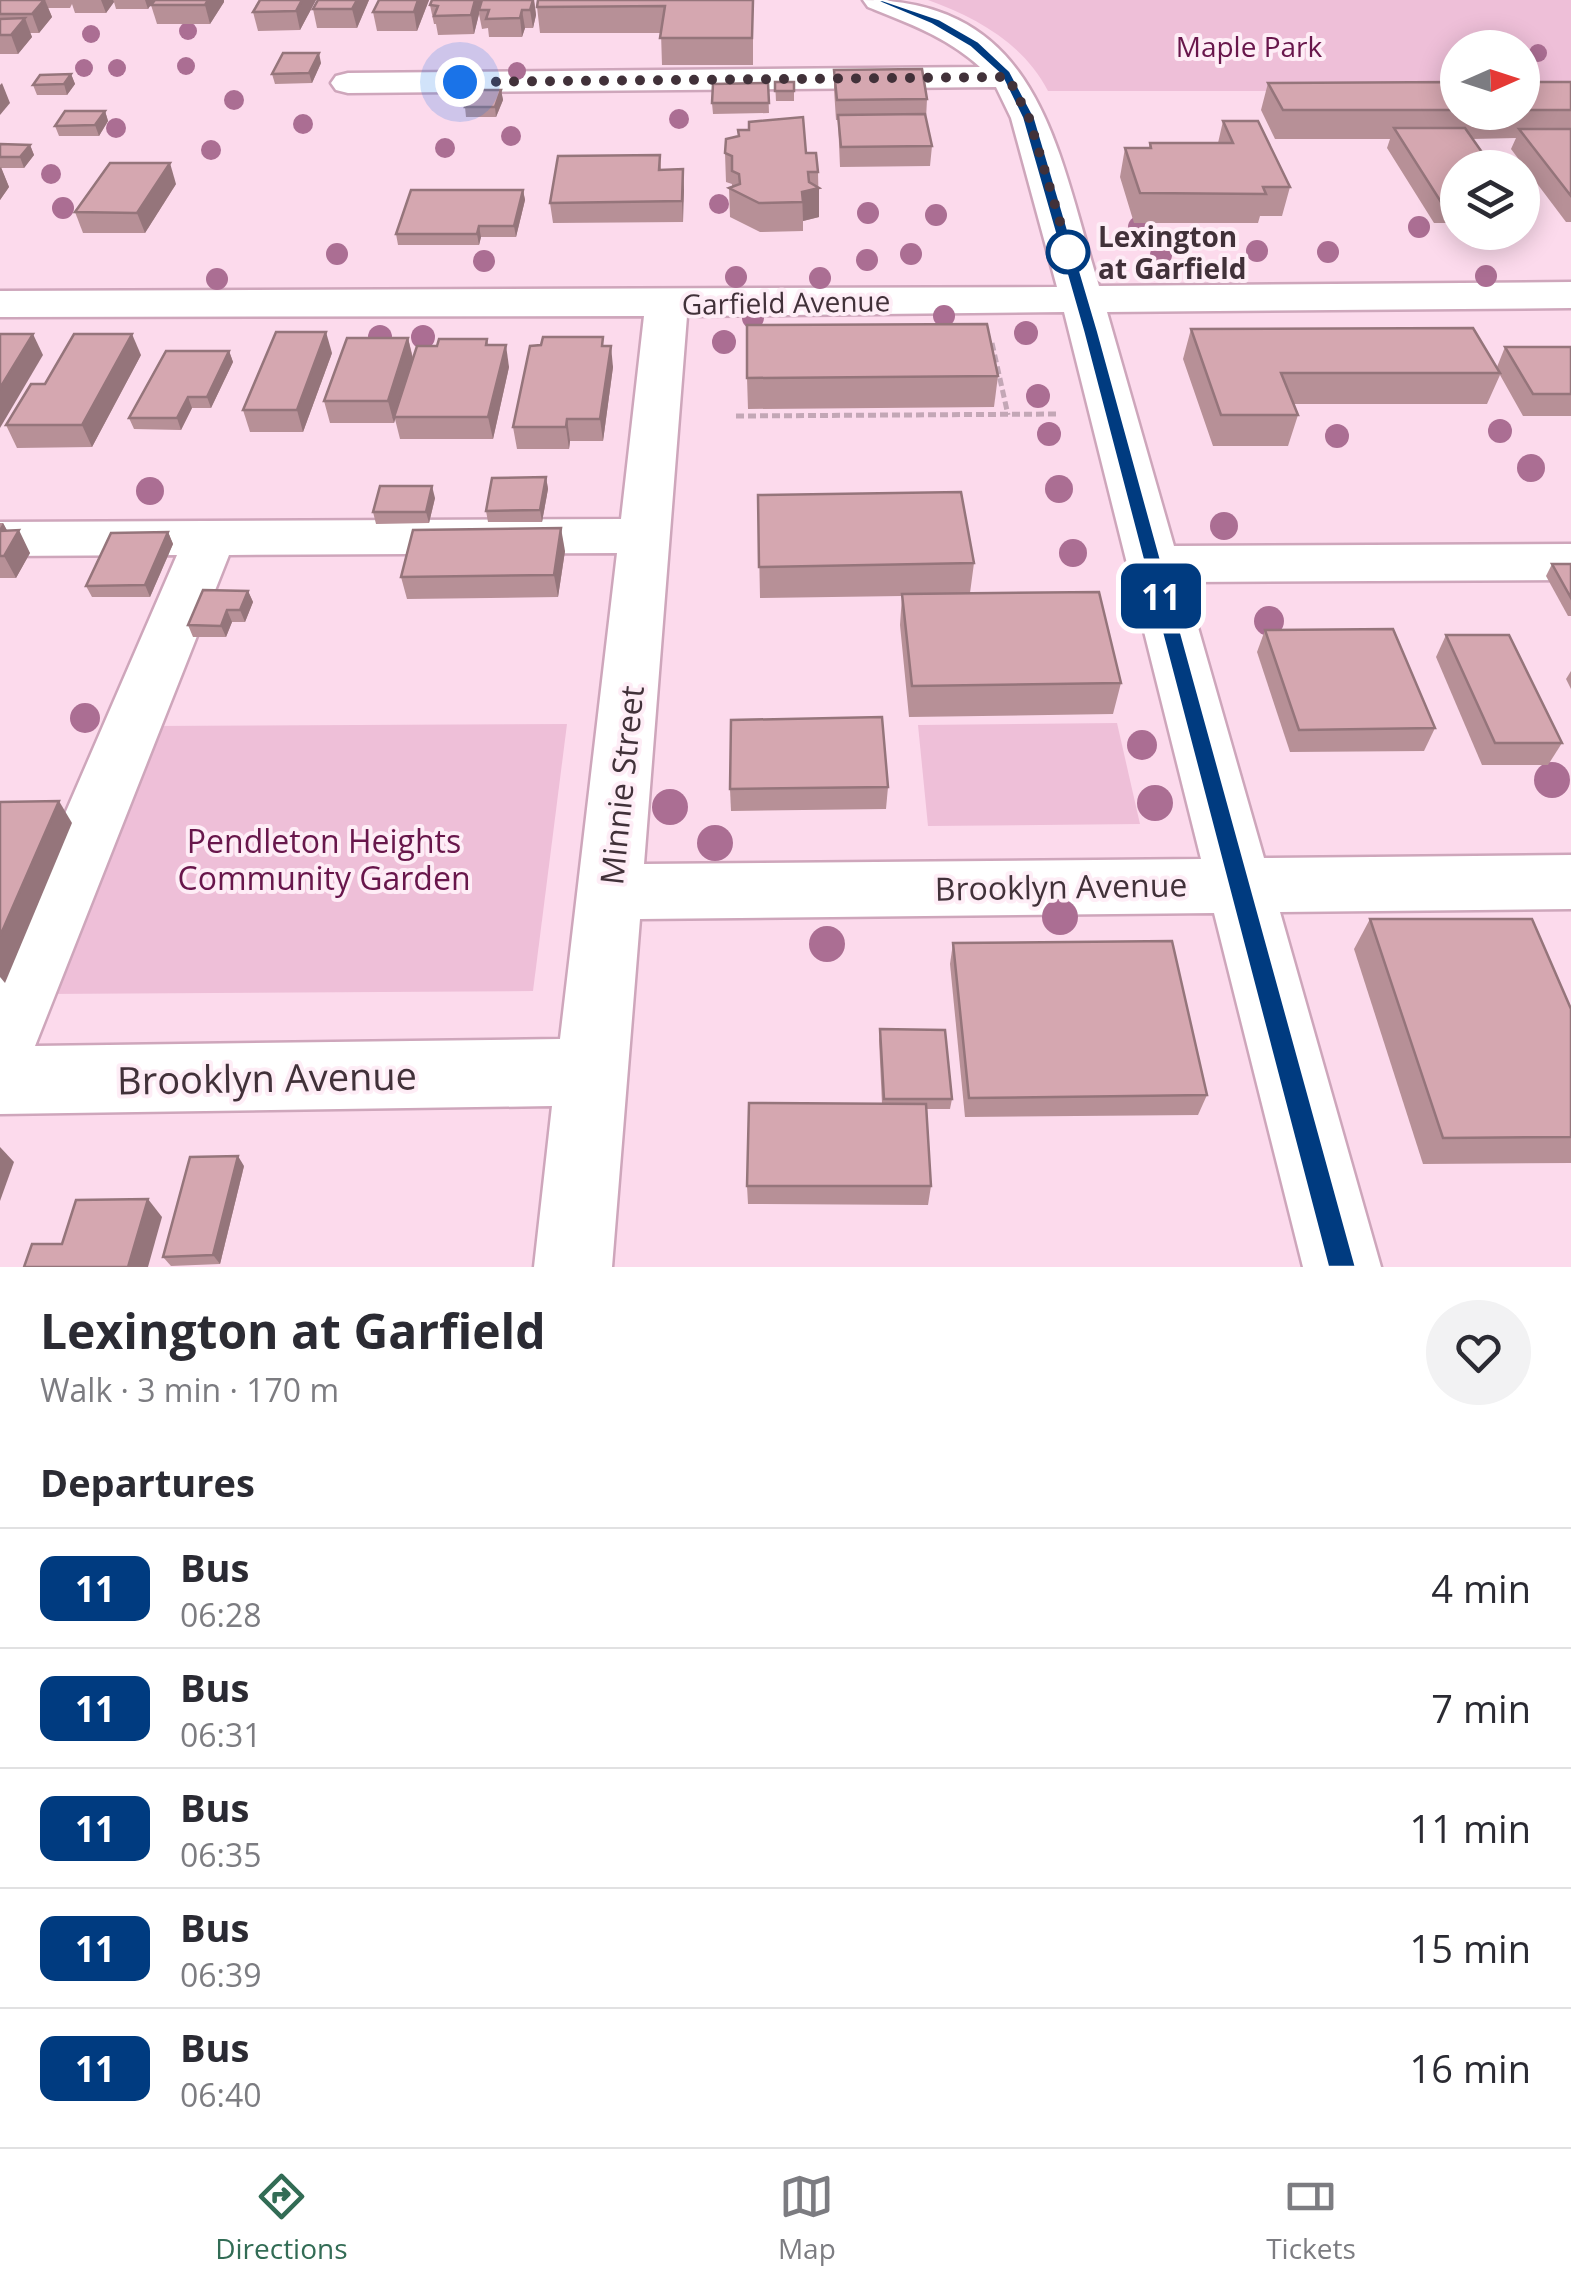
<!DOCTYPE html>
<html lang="en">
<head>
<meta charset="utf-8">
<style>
  :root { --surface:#fff; --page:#f2f2f3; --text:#2b2b33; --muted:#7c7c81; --line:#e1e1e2; --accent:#326c55 }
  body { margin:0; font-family:"Open Sans",sans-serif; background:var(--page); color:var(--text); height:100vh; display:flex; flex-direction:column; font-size:38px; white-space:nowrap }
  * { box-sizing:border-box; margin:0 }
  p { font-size:32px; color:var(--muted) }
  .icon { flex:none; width:55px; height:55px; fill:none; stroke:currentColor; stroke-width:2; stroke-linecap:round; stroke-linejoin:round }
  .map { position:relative; height:1267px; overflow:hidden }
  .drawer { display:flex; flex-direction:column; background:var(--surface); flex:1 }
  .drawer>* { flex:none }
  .badge { padding:0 20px; border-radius:15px; font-size:35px; line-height:65px }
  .needle { width:65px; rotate:87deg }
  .fabs { position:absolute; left:1440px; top:30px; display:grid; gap:20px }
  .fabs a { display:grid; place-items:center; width:100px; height:100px; border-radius:50%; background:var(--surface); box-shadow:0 5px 25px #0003; font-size:50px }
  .you { position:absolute; width:50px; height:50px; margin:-25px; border:8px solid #fff; border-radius:50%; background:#1a73e8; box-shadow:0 0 0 15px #1a73e833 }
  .map>.badge { position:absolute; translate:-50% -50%; box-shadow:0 0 0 5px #fff }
  h2 { padding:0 40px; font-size:38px; line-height:90px }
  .round { display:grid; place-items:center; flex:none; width:105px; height:105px; border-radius:52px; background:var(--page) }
  .headline { display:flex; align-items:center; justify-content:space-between; height:170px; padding:0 40px }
  h1 { font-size:48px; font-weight:700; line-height:75px }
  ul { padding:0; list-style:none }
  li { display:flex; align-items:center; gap:30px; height:120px; padding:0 40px; border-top:2px solid var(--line) }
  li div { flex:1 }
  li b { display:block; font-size:38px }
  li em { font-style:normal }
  li .badge { min-width:110px; font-weight:700; text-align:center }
  .tabs { display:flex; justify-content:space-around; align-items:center; height:140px; border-top:2px solid var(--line); background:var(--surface); font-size:28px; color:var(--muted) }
  .tabs a { display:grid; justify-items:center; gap:5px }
  .tabs .current { color:var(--accent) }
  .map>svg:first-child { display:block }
  .green { fill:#eebfd8 }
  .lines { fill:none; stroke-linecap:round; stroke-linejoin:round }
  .minor-casing { stroke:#cea6bb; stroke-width:5 }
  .path { stroke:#c3a7b6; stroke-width:5; stroke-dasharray:8 4; stroke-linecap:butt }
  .minor { fill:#fff; fill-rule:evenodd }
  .tree { fill:#ab6e93 }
  .wall { fill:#b79097 }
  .shaded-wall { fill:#95757b }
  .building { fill:#d5a7b0; stroke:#95757b; stroke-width:2.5 }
  .line { fill:#003b80; stroke:#fff; stroke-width:2.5 }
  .walk { stroke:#413139; stroke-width:10; stroke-dasharray:0 18 }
  .stop-dot { fill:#fff; stroke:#003b80; stroke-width:5 }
  .labels { text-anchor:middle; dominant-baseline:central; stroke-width:8; stroke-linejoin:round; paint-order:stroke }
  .far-park-label { font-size:28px; fill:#68164b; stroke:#feedf6 }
  .far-stop-label { font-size:28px; font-weight:bold; fill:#413139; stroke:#feedf6; text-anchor:start }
  .far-street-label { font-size:28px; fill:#413139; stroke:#feedf6 }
  .street-label { font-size:32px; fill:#413139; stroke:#feedf6 }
  .park-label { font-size:32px; fill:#68164b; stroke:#feedf6 }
  .near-street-label { font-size:38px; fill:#413139; stroke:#feedf6 }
</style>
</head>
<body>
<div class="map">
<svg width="1571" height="1267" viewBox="0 0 1571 1267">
  <rect width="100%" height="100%" fill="#fcdaec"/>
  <g class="green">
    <path d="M928,0h643v91h-48l-1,-43h-64l-1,43h-409c-25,-48 -71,-73 -120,-91z"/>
    <path d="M1117,723l23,101 -212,2 -10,-101z"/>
    <path d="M567,724l-34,267 -488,3 106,-268z"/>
  </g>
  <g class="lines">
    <g class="minor-casing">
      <path id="minor" d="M863,0c178,0 194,151 236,286l472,-4v26l-464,4 67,234 397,-2v36l-386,2 79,276 307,-3v54l-291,3 101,355h-78l-89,-354 -574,6 -28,348h-78l18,-161 -552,8v-150l177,-409 -177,1v-34l621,-3 23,-203 -644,1v-26l1057,-4 -46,-169 -15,-31 -648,6 -12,-3 -5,-7 5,-7 12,-3 632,-6c-33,-30 -72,-44 -112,-60zM1064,312l137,547 -557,5 43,-548zM617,553l-57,486 -525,7 194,-491z"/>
    </g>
    <g class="path">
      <path d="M992,343l16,72"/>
      <path d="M736,416l321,-2"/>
    </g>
    <use href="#minor" class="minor"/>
  </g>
  <g class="tree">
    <circle cx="188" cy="31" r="9"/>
    <circle cx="91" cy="34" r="9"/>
    <circle cx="1538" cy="53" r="9"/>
    <circle cx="186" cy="66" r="9"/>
    <circle cx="84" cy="68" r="9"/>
    <circle cx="117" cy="68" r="9"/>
    <circle cx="517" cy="71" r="9"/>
    <circle cx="234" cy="100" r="10"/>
    <circle cx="679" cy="119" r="10"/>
    <circle cx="303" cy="124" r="10"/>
    <circle cx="116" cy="128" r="10"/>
    <circle cx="511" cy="136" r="10"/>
    <circle cx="445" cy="148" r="10"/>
    <circle cx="211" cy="150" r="10"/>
    <circle cx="51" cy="174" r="10"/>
    <circle cx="719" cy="204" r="10"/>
    <circle cx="63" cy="208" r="11"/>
    <circle cx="868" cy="213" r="11"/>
    <circle cx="936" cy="215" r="11"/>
    <circle cx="1139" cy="227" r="11"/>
    <circle cx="1419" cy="227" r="11"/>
    <circle cx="1257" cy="251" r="11"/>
    <circle cx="1328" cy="252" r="11"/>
    <circle cx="337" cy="254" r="11"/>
    <circle cx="911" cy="254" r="11"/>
    <circle cx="1161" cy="255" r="11"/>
    <circle cx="867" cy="260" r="11"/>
    <circle cx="484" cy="261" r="11"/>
    <circle cx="1486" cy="276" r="11"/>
    <circle cx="736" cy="277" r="11"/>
    <circle cx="820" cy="278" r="11"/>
    <circle cx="217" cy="279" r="11"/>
    <circle cx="944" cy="316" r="11"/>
    <circle cx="753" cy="318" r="11"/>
    <circle cx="1026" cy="333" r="12"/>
    <circle cx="380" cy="337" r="12"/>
    <circle cx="423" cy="337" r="12"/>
    <circle cx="724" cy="342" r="12"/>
    <circle cx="1038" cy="396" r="12"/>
    <circle cx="1500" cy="431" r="12"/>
    <circle cx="1049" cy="434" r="12"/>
    <circle cx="1337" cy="436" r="12"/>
    <circle cx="1531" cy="468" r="14"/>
    <circle cx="1059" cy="489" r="14"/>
    <circle cx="150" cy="491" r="14"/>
    <circle cx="1224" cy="526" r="14"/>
    <circle cx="1073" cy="553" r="14"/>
    <circle cx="1269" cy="621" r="15"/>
    <circle cx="85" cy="718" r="15"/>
    <circle cx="1142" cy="745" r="15"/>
    <circle cx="1552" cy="780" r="18"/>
    <circle cx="1155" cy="803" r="18"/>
    <circle cx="670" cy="807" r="18"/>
    <circle cx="715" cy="843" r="18"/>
    <circle cx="1060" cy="917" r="18"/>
    <circle cx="827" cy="944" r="18"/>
  </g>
  <g class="wall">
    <path d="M0,0h154l-6,9h-32l-2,-7 -8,11h-31l-3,-9 -2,4h-22l4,9 -13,16h-9l2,4 -14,17h-18z"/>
    <path d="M260,0h56l-16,30 -42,1 -5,-19z"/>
    <path d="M318,0h51l-12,28h-40l-4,-19z"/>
    <path d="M379,0h50l-12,31h-40l-4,-19z"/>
    <path d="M432,0h102l2,15 -3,13h-8l-3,9h-33l-1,-9 -6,1 -3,-15 -5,20 -36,1 -2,-11h-2l-4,-19z"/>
    <path d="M753,0v65h-91l-1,-32h-121l-3,-26z"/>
    <path d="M224,2l-14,22h-53l-6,-19z"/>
    <path d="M321,63l-9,20 -37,1 -3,-10z"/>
    <path d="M834,70l93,29 -1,20 6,27 -2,20 -90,1 -2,-47h-2l-2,-31z"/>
    <path d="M71,74l4,10 -8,11h-30l-4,-10z"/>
    <path d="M775,82h19v19h-18z"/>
    <path d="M1458,82v30h64v-30h49v140h-5l-55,-73 5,-11 -44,1 -14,29v55h-24l-47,-75 3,-9h-115l-14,-29 7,-27z"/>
    <path d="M768,83l1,30 -56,1 -1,-11z"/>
    <path d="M501,90l2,10 -7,17h-30l-1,-10z"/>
    <path d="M105,111l3,10 -9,15h-40l-4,-10z"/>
    <path d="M1223,121l67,66 -8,29h-22l-2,7h-124l-14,-46 5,-29h24l1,-5h68z"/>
    <path d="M0,144l30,1 4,10 -10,13h-23l8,19 -9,13z"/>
    <path d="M725,153h81l12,19 1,45 -16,4v10l-43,1 -30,-15 -1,-29 3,-1v-3l-6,-2z"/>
    <path d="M660,155l1,15 22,-1v53l-130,1 -3,-20z"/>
    <path d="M176,184l-31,49h-62l-8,-21z"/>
    <path d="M523,190l2,10 -9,37h-35l-2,8h-81l-2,-11z"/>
    <path d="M1191,329l306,38 8,-20h66v69h-48l-23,-41 -13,29h-194l5,11 -10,31h-75l-30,-87z"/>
    <path d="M408,338l5,20 24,-12 50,-7 1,6 21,22 -16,72h-93l-5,-20 -1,4h-64l-6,-22z"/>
    <path d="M604,346l9,21 -10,74h-33l-1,8h-52l-4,-22z"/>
    <path d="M229,351l4,11 -22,46h-19l-11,22 -47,-1 -5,-11z"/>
    <path d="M332,353l-29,79h-53l-7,-22z"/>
    <path d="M141,355l-49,92 -75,1 -11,-23 39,-41z"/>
    <path d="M998,376l-4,31 -246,2 -1,-31z"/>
    <path d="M546,477l2,12 -6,33h-54l-2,-11z"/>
    <path d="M758,495l216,68 -4,30 151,90 -8,31 -204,3 -9,-92 2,-29 -142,2z"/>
    <path d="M435,498l-6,25 -53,1 -3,-12z"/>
    <path d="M0,523h3l4,8 23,22 -14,25h-16z"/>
    <path d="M168,532l5,12 -23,53h-58l-6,-11z"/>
    <path d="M565,551l-7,46 -151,2 -6,-22z"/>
    <path d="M1552,564h19v52h-3l-22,-40z"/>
    <path d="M248,591l5,11 -8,20h-13l-6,15h-33l-5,-12z"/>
    <path d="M1265,630l170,98 -11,23 -134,1 -33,-100z"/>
    <path d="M1446,635l116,108 -14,22h-66l-46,-108z"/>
    <path d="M1571,671v18l-5,-10z"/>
    <path d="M888,787l-2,22 -155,2 -1,-22z"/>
    <path d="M1370,919l201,90v154l-148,1 -69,-215z"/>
    <path d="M953,943l254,152 -9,20 -233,2 -15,-153z"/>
    <path d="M880,1029l72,70 -2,10h-23l4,77 -3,19 -180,-1 -1,-18 135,-82 -3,-64z"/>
    <path d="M244,1166l-24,98 -49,2 -8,-9z"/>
  </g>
  <g class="shaded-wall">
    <path d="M44,0h1l7,17 -13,16 -7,-19z"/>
    <path d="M101,0h12l1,2 -8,11z"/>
    <path d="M145,0h9l-6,9z"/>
    <path d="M208,0h16v2l-14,22 -5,-19z"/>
    <path d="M302,0h14l-16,30 -4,-19z"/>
    <path d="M357,0h12l-12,28 -5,-19z"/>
    <path d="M418,0h11l-12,31 -3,-19z"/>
    <path d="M475,0h8l-4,10v4l-5,20 -3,-19z"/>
    <path d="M533,0h1l2,15 -3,13 -3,-18z"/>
    <path d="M522,10l3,18 -3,9 -2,-19z"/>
    <path d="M25,18l7,19 -14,17 -7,-19z"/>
    <path d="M319,53l2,10 -9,20 -3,-10z"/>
    <path d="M71,74l4,10 -8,11 -3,-11z"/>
    <path d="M2,83l8,20 -10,12v-30z"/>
    <path d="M501,90l2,10 -7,17 -1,-10z"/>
    <path d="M105,111l3,10 -9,15 -4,-11z"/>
    <path d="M30,145l4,10 -10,13 -4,-11z"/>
    <path d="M170,163l6,21 -31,49 -8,-20z"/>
    <path d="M1,167l8,20 -9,13v-32z"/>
    <path d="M683,169l1,21 -1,32 -1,-21z"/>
    <path d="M819,188v29l-16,4 -1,-29z"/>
    <path d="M523,190l2,10 -9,37 -2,-11z"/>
    <path d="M479,226l2,11 -2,8 -2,-11z"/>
    <path d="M326,332l6,21 -29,79 -6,-22z"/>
    <path d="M33,334l10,21 -43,73v-40z"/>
    <path d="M132,334l9,21 -49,92 -10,-22z"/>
    <path d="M408,338l5,22 -19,63 -6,-22z"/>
    <path d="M506,345l3,22 -16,72 -5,-22z"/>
    <path d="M611,346l2,21 -10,74 -3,-22z"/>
    <path d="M229,351l4,11 -22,46 -4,-11z"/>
    <path d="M188,397l4,11 -11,22 -4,-12z"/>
    <path d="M567,419l3,22 -1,8 -3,-22z"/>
    <path d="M546,477l2,12 -6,33 -2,-12z"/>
    <path d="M432,486l3,12 -6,25 -3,-11z"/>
    <path d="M3,523l10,18 6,-11 11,23 -14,25 -12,-22 -4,-23v-5z"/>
    <path d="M561,528l4,23 -7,46 -4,-22z"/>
    <path d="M168,532l5,12 -23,53 -5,-12z"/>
    <path d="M248,591l5,11 -8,20 -5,-12z"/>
    <path d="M227,610l5,12 -6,15 -5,-11z"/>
    <path d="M59,801l13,22 -67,160 -5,-6v-41z"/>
    <path d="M0,1147l14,15 -14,39z"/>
    <path d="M238,1156l6,10 -24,98 -7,-9z"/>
    <path d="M148,1199l14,18 -14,50h-20z"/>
  </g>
  <g class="building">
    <path d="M0,0h44l-12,14h-32z"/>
    <path d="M155,0h53l-3,5h-54z"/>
    <path d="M260,0h42l-6,11 -43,1z"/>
    <path d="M318,0h39l-5,9h-39z"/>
    <path d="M379,0h39l-4,12h-41z"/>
    <path d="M432,0h43l-4,15 -37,1 4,-10 -8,-1z"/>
    <path d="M482,0h51l-3,10h-8l-2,8 -34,1 3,-9h-10z"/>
    <path d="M538,0h215l-1,38h-92l5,-32 -128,1z"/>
    <path d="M25,18l-14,17h-11v-16z"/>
    <path d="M283,53h36l-10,20 -37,1z"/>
    <path d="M922,69l5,30 -90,1 -3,-30z"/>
    <path d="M71,74l-7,10 -31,1 7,-10z"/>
    <rect x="775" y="82" width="19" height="9"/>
    <path d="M1458,82v28h-175l-15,-27z"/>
    <rect x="1522" y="82" width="49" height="28"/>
    <path d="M768,83l1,20h-57l1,-19z"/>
    <path d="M471,90h30l-6,17h-30z"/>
    <path d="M65,111h40l-10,14 -40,1z"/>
    <path d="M925,114l7,32 -91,1 -3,-32z"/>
    <path d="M803,117l3,36h10l2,19h-10l1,10 10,6 -17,4 1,10 -44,1 -30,-15 11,-4 -1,-10 -7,-3v-15l-7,-3 1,-14 13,-3 -1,-6h11v-8z"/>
    <path d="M1223,121h35l32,66h-27l3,7 -126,-1 -15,-45h26l-1,-5h83z"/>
    <path d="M1394,128h71l28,40h-35v34h-17z"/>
    <path d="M1519,129h52v67z"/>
    <path d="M0,144l30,1 -10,12h-20z"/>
    <path d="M660,155l-1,15 24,-1 -1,32 -132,2 8,-47z"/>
    <path d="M110,163h60l-33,50 -62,-1z"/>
    <path d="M411,190h112l-9,36h-35l-2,8h-81z"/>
    <path d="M987,324l11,52 -251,2v-53z"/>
    <path d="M1473,328l27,45h-219l17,42h-77l-30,-86z"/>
    <path d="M276,332h50l-29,78h-54z"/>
    <path d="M0,334h33l-33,54z"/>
    <path d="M74,334h58l-50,91h-76l25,-41h14z"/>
    <path d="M543,337h60l-1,9h9l-11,73h-33l-1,8h-53l17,-81 11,-1z"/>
    <path d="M347,338h61l-20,63h-64z"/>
    <path d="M439,339h48l-1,6h20l-18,72h-94l23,-71h20z"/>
    <path d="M1505,347h66v47h-38z"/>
    <path d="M166,351h63l-22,46h-19l-11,21h-48z"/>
    <path d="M546,477l-6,33 -54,1 6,-33z"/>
    <path d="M380,486h52l-6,26h-53z"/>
    <path d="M961,492l13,71 -215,4 -1,-72z"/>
    <path d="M561,528l-7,47 -153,2 12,-47z"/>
    <path d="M19,530l-15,26h-4v-25z"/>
    <path d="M168,532l-23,53 -59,1 25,-53z"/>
    <path d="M1552,564h19v34z"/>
    <path d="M203,590l45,1 -8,19h-13l-6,16 -33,-1z"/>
    <path d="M1099,592l22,91 -209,3 -10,-92z"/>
    <path d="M1393,629l42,99 -136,2 -34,-100z"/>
    <path d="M1446,635h63l53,108h-67z"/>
    <path d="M882,717l6,70 -158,2 1,-69z"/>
    <path d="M59,801l-59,135v-134z"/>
    <path d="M1370,919h162l39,90v128l-128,1z"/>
    <path d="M1172,941l35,154 -238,3 -16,-155z"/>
    <path d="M880,1029l65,1 7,69h-68z"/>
    <path d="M749,1103l177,1 5,82h-184z"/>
    <path d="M238,1156l-25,99 -50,2 27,-100z"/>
    <path d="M148,1199l-20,68h-104l8,-23h30l14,-44z"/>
  </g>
  <path class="line" d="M874,0h9l56,19 40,23 31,29 25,47 63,213 258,936h-28l-245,-936 -61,-213 -21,-43 -31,-28 -39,-23z"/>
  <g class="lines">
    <path class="walk" d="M460,82l548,-5 21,41 43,144 -4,-10"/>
  </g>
  <circle class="stop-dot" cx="1068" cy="252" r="20"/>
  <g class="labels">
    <g class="far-park-label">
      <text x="1249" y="46">Maple Park</text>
    </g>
    <g class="far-stop-label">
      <text x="1098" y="236">Lexington<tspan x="1098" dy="32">at Garfield</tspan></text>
    </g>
    <g class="far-street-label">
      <text transform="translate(786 302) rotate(-1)">Garfield Avenue</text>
    </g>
    <g class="street-label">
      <text transform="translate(621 785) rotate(-84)">Minnie Street</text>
      <text transform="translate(1061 886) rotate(-1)">Brooklyn Avenue</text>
    </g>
    <g class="park-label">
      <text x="324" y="840">Pendleton Heights<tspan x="324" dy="37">Community Garden</tspan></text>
    </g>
    <g class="near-street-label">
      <text transform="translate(267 1077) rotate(-1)">Brooklyn Avenue</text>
    </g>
  </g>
</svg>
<div class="fabs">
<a><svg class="needle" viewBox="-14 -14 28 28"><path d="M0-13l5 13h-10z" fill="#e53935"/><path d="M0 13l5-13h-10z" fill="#7c7c81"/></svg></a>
<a><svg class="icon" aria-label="layers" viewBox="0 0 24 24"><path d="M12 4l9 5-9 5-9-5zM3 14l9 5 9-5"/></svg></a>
</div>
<div class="you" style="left:460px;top:82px"></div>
<b class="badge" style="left:1161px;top:596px;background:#003b80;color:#fff">11</b>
</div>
<section class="drawer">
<div class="headline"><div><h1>Lexington at Garfield</h1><p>Walk · 3 min · 170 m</p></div><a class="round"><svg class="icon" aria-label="heart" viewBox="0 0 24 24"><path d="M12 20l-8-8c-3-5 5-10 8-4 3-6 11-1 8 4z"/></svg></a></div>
<h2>Departures</h2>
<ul>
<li><span class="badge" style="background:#003b80;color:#fff">11</span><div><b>Bus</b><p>06:28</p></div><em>4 min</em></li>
<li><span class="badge" style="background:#003b80;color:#fff">11</span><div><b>Bus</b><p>06:31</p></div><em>7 min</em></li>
<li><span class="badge" style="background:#003b80;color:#fff">11</span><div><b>Bus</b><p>06:35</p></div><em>11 min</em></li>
<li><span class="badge" style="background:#003b80;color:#fff">11</span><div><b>Bus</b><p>06:39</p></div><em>15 min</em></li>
<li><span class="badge" style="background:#003b80;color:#fff">11</span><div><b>Bus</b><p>06:40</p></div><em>16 min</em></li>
</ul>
</section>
<nav class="tabs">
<a class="current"><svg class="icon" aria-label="directions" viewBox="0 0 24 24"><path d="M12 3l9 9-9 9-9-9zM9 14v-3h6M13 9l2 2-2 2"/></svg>Directions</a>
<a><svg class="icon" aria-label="map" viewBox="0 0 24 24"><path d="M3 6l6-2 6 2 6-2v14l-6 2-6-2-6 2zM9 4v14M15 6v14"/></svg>Map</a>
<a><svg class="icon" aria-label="tickets" viewBox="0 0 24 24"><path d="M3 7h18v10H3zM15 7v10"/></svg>Tickets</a>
</nav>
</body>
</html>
